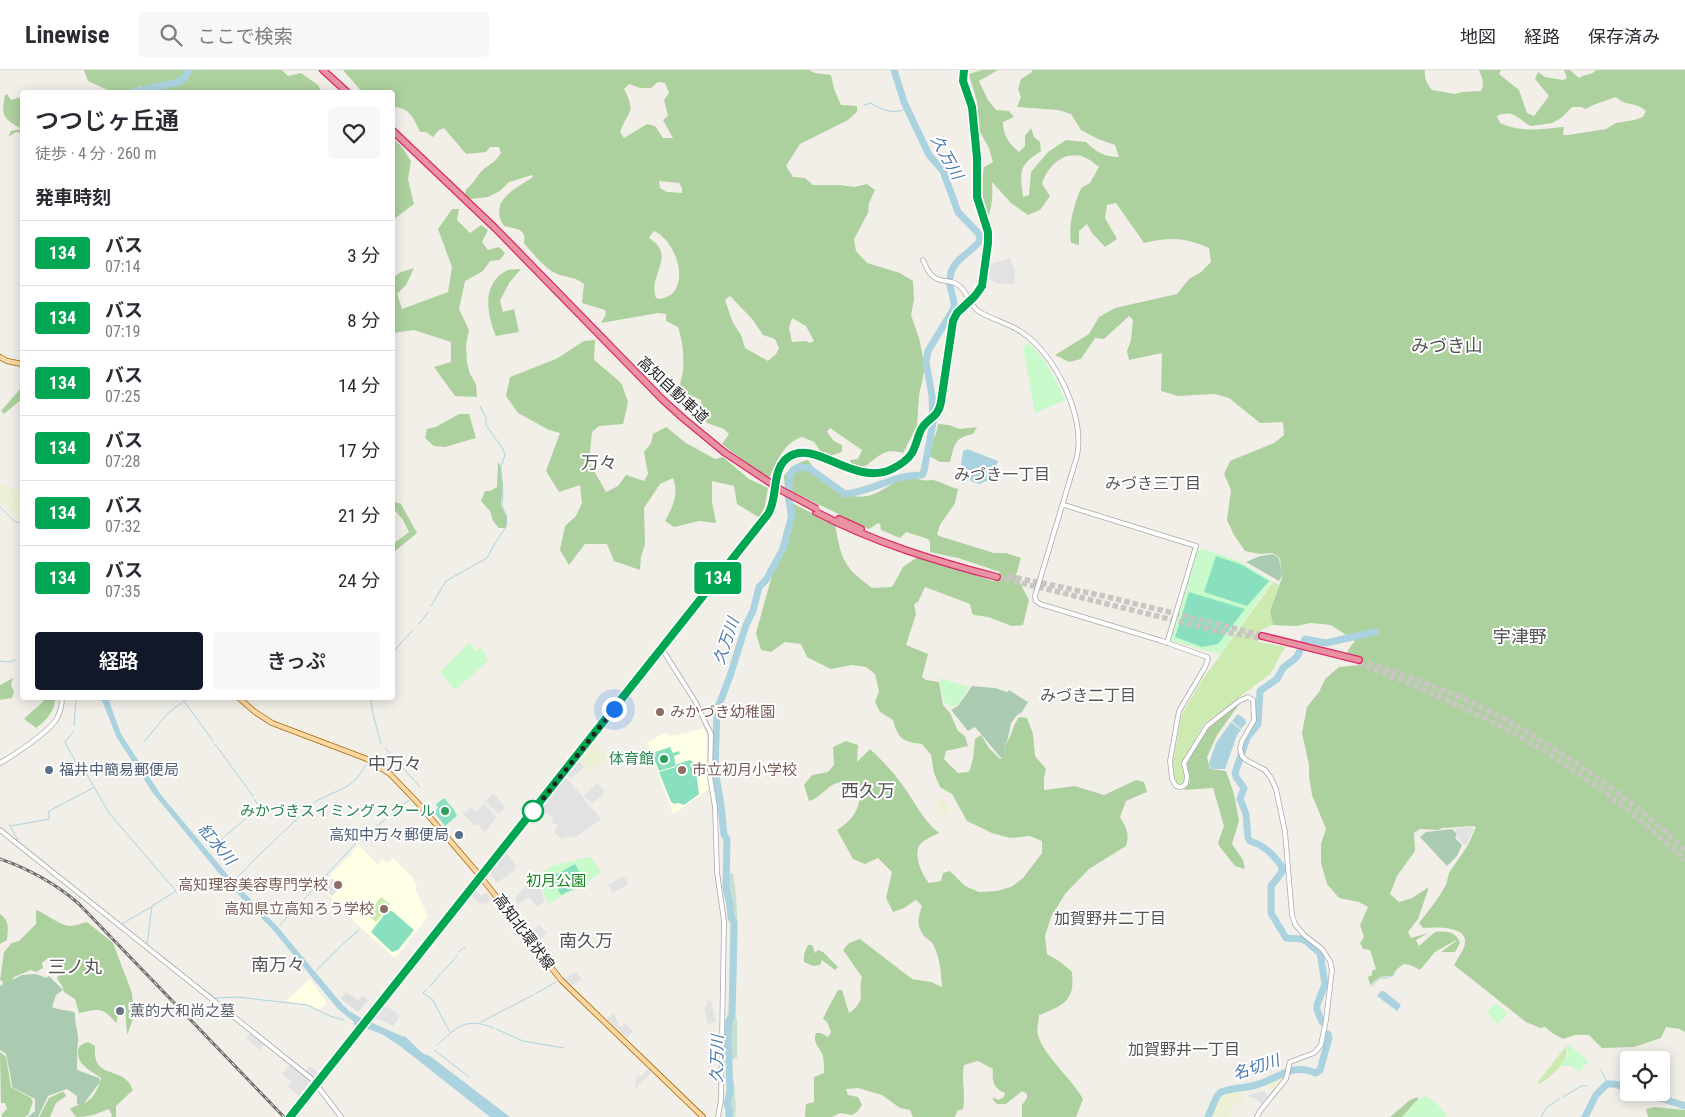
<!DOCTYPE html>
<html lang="ja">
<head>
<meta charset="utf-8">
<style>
  :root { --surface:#fff; --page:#f7f7f7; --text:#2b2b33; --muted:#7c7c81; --line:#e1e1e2; --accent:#111827 }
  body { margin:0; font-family:"Roboto Condensed","Noto Sans JP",sans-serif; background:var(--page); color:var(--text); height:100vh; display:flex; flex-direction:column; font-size:19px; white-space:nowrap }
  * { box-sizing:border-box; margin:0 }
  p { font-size:16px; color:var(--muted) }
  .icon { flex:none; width:28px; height:28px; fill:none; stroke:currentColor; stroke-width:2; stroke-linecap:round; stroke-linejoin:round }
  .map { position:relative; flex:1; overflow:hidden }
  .drawer { position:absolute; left:20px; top:20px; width:375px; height:610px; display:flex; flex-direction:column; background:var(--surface); border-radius:5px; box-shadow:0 2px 12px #0003 }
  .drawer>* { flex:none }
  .badge { padding:0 10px; border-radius:4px; font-size:18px; line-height:32px }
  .controls { position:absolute; left:1620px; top:981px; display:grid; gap:10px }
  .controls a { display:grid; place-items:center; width:50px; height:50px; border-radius:5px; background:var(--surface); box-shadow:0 2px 12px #0003; font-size:25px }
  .you { position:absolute; width:25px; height:25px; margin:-12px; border:4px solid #fff; border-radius:50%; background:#1a73e8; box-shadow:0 0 0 8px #1a73e833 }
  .map>.badge { position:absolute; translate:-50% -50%; box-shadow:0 0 0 2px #fff }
  h2 { padding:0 15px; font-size:19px; line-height:45px }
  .round { display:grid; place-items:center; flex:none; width:52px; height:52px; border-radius:5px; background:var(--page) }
  .head { display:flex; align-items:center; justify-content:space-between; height:85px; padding:0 15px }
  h1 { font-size:24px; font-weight:600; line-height:38px }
  .primary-button { display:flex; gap:10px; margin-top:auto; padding:10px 15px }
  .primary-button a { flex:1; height:58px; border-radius:5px; background:var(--accent); color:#fff; font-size:20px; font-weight:600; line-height:58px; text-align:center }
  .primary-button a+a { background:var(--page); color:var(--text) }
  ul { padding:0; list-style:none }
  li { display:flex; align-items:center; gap:15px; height:65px; padding:0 15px; border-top:1px solid var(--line) }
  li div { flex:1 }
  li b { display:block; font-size:19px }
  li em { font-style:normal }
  li .badge { min-width:55px; font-weight:700; text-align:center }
  header { display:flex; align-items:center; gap:30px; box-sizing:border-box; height:70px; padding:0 25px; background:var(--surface); border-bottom:1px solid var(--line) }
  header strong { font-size:24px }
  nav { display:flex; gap:28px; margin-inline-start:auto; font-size:18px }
  .search { width:350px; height:45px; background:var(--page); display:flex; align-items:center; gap:12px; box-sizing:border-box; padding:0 18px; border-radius:5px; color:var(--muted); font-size:19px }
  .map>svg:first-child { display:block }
  .residential { fill:#e0dfdf }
  .education { fill:#ffffe5 }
  .farmland { fill:#eef0d5 }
  .grass { fill:#cdebb0 }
  .forest { fill:#add19e; fill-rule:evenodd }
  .wetland { fill:#c6e0d4 }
  .cemetery { fill:#aacbaf }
  .park { fill:#c8facc }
  .pitch { fill:#88e0be }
  .parking { fill:#e2e2e2 }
  .water { fill:#aad3df }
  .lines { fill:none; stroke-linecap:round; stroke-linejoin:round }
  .stream { stroke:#aad3df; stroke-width:1 }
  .river { stroke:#aad3df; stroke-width:7 }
  .motorway-tunnel { stroke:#c8c6c1; stroke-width:5.5; stroke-dasharray:5.5 3; stroke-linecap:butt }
  .tertiary-casing { stroke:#a9a9a9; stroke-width:5.5 }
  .secondary-casing { stroke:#707d05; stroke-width:6 }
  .primary-casing { stroke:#a06b00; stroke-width:6 }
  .motorway-casing { stroke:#dc2a67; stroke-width:8 }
  .tertiary { stroke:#fff; stroke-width:4 }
  .secondary { stroke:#f7fabf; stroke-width:4.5 }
  .primary { stroke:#fcd6a4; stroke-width:4.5 }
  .motorway { stroke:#e892a2; stroke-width:5.5 }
  .rail-casing { stroke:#707070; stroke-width:3 }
  .rail { stroke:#fff; stroke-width:1; stroke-dasharray:4; stroke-linecap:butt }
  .motorway-bridge-casing { stroke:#dc2a67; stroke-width:8; stroke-linecap:butt }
  .motorway-bridge { stroke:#e892a2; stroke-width:5.5 }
  .line-casing { stroke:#fff; stroke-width:11 }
  .line { stroke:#00a651; stroke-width:8 }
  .walk { stroke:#222; stroke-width:5; stroke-dasharray:0 9 }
  .education-dot { fill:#8d6e63; stroke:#fff; stroke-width:2 }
  .leisure-dot { fill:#2e9e5b; stroke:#fff; stroke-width:2 }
  .service-dot { fill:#5c6f8a; stroke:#fff; stroke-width:2 }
  .stop-dot { fill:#fff; stroke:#00a651; stroke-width:2.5 }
  .worship-dot { fill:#6b7280; stroke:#fff; stroke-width:2 }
  .labels { text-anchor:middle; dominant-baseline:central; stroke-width:4; stroke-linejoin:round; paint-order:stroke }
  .street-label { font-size:15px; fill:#222; stroke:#fff }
  .education-label { font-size:15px; fill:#785e54; stroke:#fff; text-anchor:start }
  .leisure-label { font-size:15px; fill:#27864d; stroke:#fff; text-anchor:end }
  .service-label { font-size:15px; fill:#4e5e75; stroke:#fff; text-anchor:start }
  .park-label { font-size:15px; fill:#0c8416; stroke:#fff }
  .worship-label { font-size:15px; fill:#5b616d; stroke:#fff; text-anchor:start }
  .water-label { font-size:16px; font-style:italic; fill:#4a7aab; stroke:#fff }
  .neighbourhood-label { font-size:16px; fill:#555; stroke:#fff }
  .quarter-label { font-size:18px; fill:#555; stroke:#fff }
</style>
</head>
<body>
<header>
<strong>Linewise</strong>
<div class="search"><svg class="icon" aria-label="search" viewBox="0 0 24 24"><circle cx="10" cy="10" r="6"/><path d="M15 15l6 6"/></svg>ここで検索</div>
<nav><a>地図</a><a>経路</a><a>保存済み</a></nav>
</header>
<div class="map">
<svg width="1685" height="1047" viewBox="0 0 1685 1047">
  <rect width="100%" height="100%" fill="#f2efe9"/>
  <path class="residential" d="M346,922l5,4 2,-2v3l5,4 4,-5 6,4 -10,12 -17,-13z"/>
  <g class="education">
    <path d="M703,658l3,5 1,38 2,18 -31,22 -5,2 -26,-70 15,-9 4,-1 3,3 18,-3z"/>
    <path d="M359,775l18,19 6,-5 4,4 6,-5 19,19 5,10 -2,1 13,29 -33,41 -34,-30 -41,-42 28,-29 4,-1 -1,-3z"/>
    <path d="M310,909l17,24 -9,7 -8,-5 -24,-4z"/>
  </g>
  <g class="farmland">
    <path d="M0,414l22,8v28l-6,-2 -16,-17z"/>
    <path d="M593,671l15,17 -18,14 -11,-13z"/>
    <path d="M939,726l12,12 -3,6 -8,1 -2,-2 -1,-5z"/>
    <path d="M1284,1005l-2,5 -10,13 -6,-11z"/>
    <path d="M1240,1020l5,9 -13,8 -2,7 1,3h-18l2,-9 5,-11z"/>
  </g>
  <g class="grass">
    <path d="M1273,512l6,3 -9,26 3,14 -12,5 -3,12 28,5c-8,9 -9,18 -16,27l-66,50 -21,36c-2,8 4,16 0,24l-7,-1 -3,-13v-8l9,-48 18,-31z"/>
    <path d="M381,827l9,7 -14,18 -6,-5 6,-8 -3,-2z"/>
    <path d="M1566,976c5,15 -16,32 -27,38l-1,-2z"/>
  </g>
  <g class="forest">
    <path d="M84,0h198l6,6 13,-3 17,12 4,7h-168v-2l-14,-4 -10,6h-18l-24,-11z"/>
    <path d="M343,0h466l6,3 16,2 3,14 7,16 16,1v6l-9,8 -48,24 -14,22 7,11 12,1 8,7h27l14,2 13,-3 8,6 -6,13 -1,10 -14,26 2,12 11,12 33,10 13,8 1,19 -3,15 8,23 6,29 -6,29 -2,30 -14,27c-18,-5 -23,2 -36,12 -3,2 -11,2 -15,2l-2,-7 8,-1 4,-9 -32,-22 -3,4 7,9 8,4v7l-12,4 -8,-3 -8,-11 -12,-5c-18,5 -26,26 -33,42 -15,-12 -32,-23 -47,-35l7,-10 -5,-5 -17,-6 -4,-9 -2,-14 -21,-9c-1,-7 2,-13 3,-20 1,-16 0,-29 -5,-44l-12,-6v-7l-8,-1 -57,10 5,-9 -1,-4 -23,-7 2,-19c-10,-8 -18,-6 -29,-11 -9,-4 -25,-22 -31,-30 3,-15 -8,-14 -20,-17 -16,-25 11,-37 29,-49l-1,-2 -23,7 -9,9 -12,6 -17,2 -6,-4 1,-6c8,-5 10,-13 17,-19 9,-8 11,-6 18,-17l-2,-6h-9l-4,5 -20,2 -22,-26 -5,2 -6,7 -7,-5h-6c-6,-14 -11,-25 -27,-25l-1,-15h-30zM658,12l7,1 4,10 -5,7 4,16 -5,4 10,18h-10l-8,-12 -8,-2 -23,14 -4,-6c8,-22 17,-18 4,-43l5,-5 11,4h11zM659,111l20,2 3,5v5l-15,-1 -7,-4zM654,161c19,8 35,46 18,63 -3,2 -8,4 -11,5l-5,-1c-9,-23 22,-42 -7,-60zM730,226l23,24 10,15 12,4 4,9 -3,6 -8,7 -23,-13 -4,-13 -8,-12 -8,-23zM792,248l14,8 8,15 -4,2 -4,-2 -14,1 -3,-14z"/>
    <path d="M982,0h16l-19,11 9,19 8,10 13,1 5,6 -11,5c0,14 6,21 16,30l6,-6v-10l6,-8 3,9 6,5 1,9c-23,15 -21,20 -18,46l6,-2 2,-23 17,-20 18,-12 20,2c10,10 19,15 33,15l-4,-12 -17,-6 -17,-9 -10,-16 -13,-4 -41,-3 4,-10 -3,-8 3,-10 11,-7v-2h393c-1,9 2,14 7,20l23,4 7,-2 19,-1c4,-8 1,-13 -2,-21h22l-2,4 20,16 8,23 7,3 15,-20 -14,-17 3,-7 7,5 18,3 4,-2 -3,-8h6l9,8c5,-4 14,-3 17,-8h89v962l-5,-3 -14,-2 -5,11 -27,9 -32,1 -13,-13h-14l-12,4 -9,-5 -9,-7 -5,1 -14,-6 -72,-57c3,-6 8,-12 10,-18 8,-22 -29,-20 -41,-19l-4,-5 17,-22 10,-16 3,-12 19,-28 8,-18 -4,-1 -29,2 -5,2 -18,-1 -6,4 1,18 -18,25 -7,18 9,8 13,-4 17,-11 -11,32 -10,13 3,6 17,-5 -12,7 3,6 16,-14c11,-1 21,-1 25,11l-5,9h-14l15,-11v-1l-21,12 -15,18 -10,-5 -6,-1 -7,5 -5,7 -12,1 -10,8 -2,-8 4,-2v-4l4,-2 -6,-19 -7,-1 -3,-6 4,-6 -4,-12 8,-18 -9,-5 -20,-4 -12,-14 -6,-21v-19l5,-15 -14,-34 -3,-19v-11l-7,-32 5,-26 12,-15 6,-13 14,-12 20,-2 1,-6 -13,-6 3,-6 5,-6 -24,-16 -20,-2 -15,3 -23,-1 -3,-14 12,-33 -2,-20 -7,-5 -13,1 -15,-3 -11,-16 -7,-15 4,-30 -7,-16 6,-13 44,-18 10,-8 -1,-13 -23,1 -31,-25 -14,-4 -37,2 -17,-5 1,-38 -33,7 -2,-9 4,-11 2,-20 -4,-4 -25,23 -9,-1 -14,21 -12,3 -14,-7 34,-21 10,-17 16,-9 62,-14 12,-15 12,-7 10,-10 -2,-14c-25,-11 -39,-11 -65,-5l-28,-40 -9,2 -2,13 12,21 -12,8 -13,-14 -5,-9 -8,7v14l-8,-2c-3,-19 3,-37 10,-55l9,-5 9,-16c-5,-4 -11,-9 -18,-11 -19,-4 -34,11 -39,28l8,12 -10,14 -12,5 -17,-12 -19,-21c1,15 0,25 -5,39 -5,-19 -6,-36 -3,-54l9,-5 -4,-14 -10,-18 -2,-28 -8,-28zM1616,27c11,10 18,4 30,14l-3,6 -9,3 -18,3 -10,6 -38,6h-5l1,-8c-24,2 -42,6 -64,-4l-3,-7c17,-7 20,3 34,10l21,-3 9,-5 11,-11h9l5,2 7,-4z"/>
    <path d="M7,24l4,6 11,-3v36l-6,-1 -8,5 3,-6 11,-2c-19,-10 -21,-14 -17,-34z"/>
    <path d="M393,68l9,9 9,14 -3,18 6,25 -21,16z"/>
    <path d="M452,139h7l-2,11 13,13 11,-8 7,5 -6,12 6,8 11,-3 6,6 -5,7 -10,1 -7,10 -18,10 -6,28 10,21 -3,15 1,18 3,11 6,10 1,13 -22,-1 -21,-29 17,-5v-20l-37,-12 -21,3v-55l8,-6 13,-4 -8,17 -9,9 5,15 46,-17 4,-25 -14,-38z"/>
    <path d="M521,199l-12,14 -9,18 3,11 11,-3 5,23 -23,4c-9,-21 -15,-52 10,-65 4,-2 11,-2 15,-2z"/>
    <path d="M595,270l-1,20 25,21 3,4 6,17 -5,22 -24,2 -7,6 -3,30 17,30 12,-6 8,-11 18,6 4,-7 -4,-22 7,-9 2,-9 13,-7 20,16 29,16 8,-2 26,22 19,9 -3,18 -5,12 -23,-14 -3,-18 -22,-5v21l4,21 -17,-2 -25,6 -9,-6c8,-15 14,-27 8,-43l-13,6 -16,24 1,36 -4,13 -1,13 -26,-9 -7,-17h-22l-16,21 -9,-15 5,-24 11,-10 6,-13 -2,-18 -21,7 -13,-21 14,-38 -11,-3 -31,-17 -12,-17 4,-19 46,-18 28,-18z"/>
    <path d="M22,317v12l-18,15 -3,-3z"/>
    <path d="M459,344h10l7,24 -31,9 -11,-1 -9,-8 2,-9 9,-2z"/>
    <path d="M938,354l11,1 11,4 17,-2 -4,7c-19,4 -18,10 -23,28h-10l-11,-6c0,-12 8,-20 9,-32z"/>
    <path d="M808,390c17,24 44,49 74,30 9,-5 21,-15 32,-13 2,0 4,2 7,3 4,1 7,0 11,0 8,1 18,7 26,9l-3,14 -15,22 -3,9 2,2 55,17h12l15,5 -5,17 13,25 -6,25 -11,1 -24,-9 -14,-2 -2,-2 -2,-9 -45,-17 -7,15 -4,2 2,10 -10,31 22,9 -6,23 4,3 13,2 4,23 7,8 8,18 7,5 3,10 -22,5 -2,8 14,14 11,-1 4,-13 2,-20 6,-4 8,13 11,11 5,-3 1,-8 -2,-2c9,-10 7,-18 15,-29l8,1 6,16 2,22 11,13 -2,9v12l31,-4 29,9 32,-15 8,2 3,10 -21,9 -6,16c6,10 10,17 6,29l-37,23 -24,25 -14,23 -6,19 2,18 15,9 10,9c3,28 -7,33 -33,43 0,6 -3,14 -1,20 6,21 33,43 45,64l-7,18h-54v-12l5,-7v-4l-5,-3 -16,13h-9l-4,-4v-3l5,3 6,-3 1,-4c-12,-5 -13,-12 -12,-24l-15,-8 -14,4c-3,15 2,29 -1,44l-6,2 -2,6h-42l-3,-7 -10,-2 -18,-13 -24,-7 -12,1 2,6 10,2 4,8 -5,7 -5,3 -12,-2 -8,4h-27l1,-13 8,-2v-25l10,-4c0,-5 0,-12 -1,-17 -3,-9 -11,-13 -7,-23h5l7,4 3,-5 -4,-10 -4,-3c4,-10 10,-19 15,-29h4l7,23c19,-14 8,-17 13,-36l-19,-27 6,-7 11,-4 52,40 19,3 11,5c-1,-15 -2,-29 -9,-43 -2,-3 -6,-5 -9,-8 -8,-10 -6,-18 -2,-30l-6,-6 -12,8 -11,4 -7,-14 6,-26 -14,-14 -13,6 -12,-5 -16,-29c19,-12 22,-22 25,-44 -6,-2 -15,-5 -21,-4 -14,2 -17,14 -32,19l-5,-16 8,-10 16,-3 6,-7 -1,-18 13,-6 12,4 -1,17 13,-13c13,12 24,24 34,38 12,17 18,32 35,46 -6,3 -16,7 -20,13 -5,11 3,29 10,37l12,-2 2,-8 7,-2 15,15 14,6 18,-1 14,-4 12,-9 19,-25v-12l-12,-5 -20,2 -18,-5 -25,-12 -15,-27 -12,-7 -6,-14 -3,-18 -9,-11c-19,-2 -24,-5 -29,-24l-13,-8 -5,-10 4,-11 -4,-17 -9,-7 -14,-2 -21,4 -24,-12 -6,-13 -16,-2 -14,10 -10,-2 -5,-17 32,-115 -2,-18 49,25c7,36 8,41 37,63l20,-1 11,-20 16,-11 74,25 3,-1 4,-8 -42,-14 -28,-6v-10l-2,-3 -22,-7 -6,6 -19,-8 -1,-6 -2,-1 -9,6 -84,-41 -1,-12c7,-8 13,-14 24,-16z"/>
    <path d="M498,392l3,5 2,18 -2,21 6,10 -1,12h-7l-6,-7 -3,-10 -9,-10 4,-10h5l7,-4z"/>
    <path d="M393,431l8,3 16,29 -23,19 -1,-1v-7l16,-12 -6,-12 -10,-12z"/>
    <path d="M13,608l-2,7 3,7 -2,6 -12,2v-15z"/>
    <path d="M45,628h10c0,14 -9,22 -19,30l-12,-9c6,-7 18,-14 21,-21z"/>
    <path d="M1240,633l-23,32 -10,22 3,12 16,2 8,23 5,27 -7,23 11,16 2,9 -10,-3 -15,-19 -2,-4 6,-17 -11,-38 -29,2 6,-8 -3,-19 9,-18 13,-17z"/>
    <path d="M36,840c9,3 25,16 34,16 5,0 12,-3 17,-4l26,21 19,50 2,23 -7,19 -2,-30h-4l-5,18c-14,-17 -17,-14 -37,-10l-4,-14 -11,-7 -2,-6 -5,-8 5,-9 -7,-5 -2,-5 -5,-1 -6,5 1,5 -7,4 -5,-2 -17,7 -6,10 -6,2 1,-7 -3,-2 4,-28 8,-9 7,-2 17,-17z"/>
    <path d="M0,844c10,7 8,15 7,26l-7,4z"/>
    <path d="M808,875h4l3,8 3,-3 5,2 15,15 -3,3 -13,-10 -2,5 -7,1 -9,-4v-8z"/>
    <path d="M88,972l7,4c-3,36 29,18 38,44l-17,16v11h-5l1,-2 -3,-6c-12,5 -20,8 -33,8l-6,-8c5,-4 13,-4 19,-9 7,-5 10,-15 12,-22 -9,-7 -23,-12 -23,-25 0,-7 3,-9 10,-11z"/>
    <path d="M0,982l6,5 5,30 20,11 2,4 -5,13 -3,2h-23v-3l5,-5 -2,-6h-4z"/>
    <path d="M62,1022h2l2,4 -10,7 -6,14h-11l10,-19z"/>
    <path d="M1418,1027v11l3,9h-31l20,-17z"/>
    <path d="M1655,1037l30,3v7h-37l-2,-8z"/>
  </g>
  <g class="wetland">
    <path d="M730,803h3c7,39 4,80 3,120v10h-3l2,-83 -3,-3v-11l-5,-18z"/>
    <path d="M728,939v64l-2,5v-36z"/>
    <path d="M736,946l1,6v36l-7,3v-39z"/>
    <path d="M732,1011h2l2,28 -1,8h-5v-9l-2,-5z"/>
  </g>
  <g class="cemetery">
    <path d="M1273,484l6,4 3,18 -3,5 -33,-19 14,-6z"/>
    <path d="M972,616l23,2 12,4 2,-2 19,12 -6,10 -5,3 -6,8 -4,19 -3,3 2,3 -1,8 -4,2 -26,-31 -7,4 -17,-21 7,-4z"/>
    <path d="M1452,759l5,5 -2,4 7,7 -5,11 -10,10 -27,-29 6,-5z"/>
    <path d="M36,904l10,4 3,-2 14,14 -7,5 -4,12c7,4 17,2 23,6 -1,10 4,20 3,29 -1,9 -1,18 -1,28l22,8 1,4 -18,24 -5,-2v-8l-10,-7 -19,7 -10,21h-10l7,-6v-12l-23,-12c-1,-12 -4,-22 -6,-33l-6,-4v-64l22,-11z"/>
  </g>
  <g class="park">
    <path d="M1028,272c18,17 27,36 37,58l-30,13 -12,-65z"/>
    <path d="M1202,479l35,11 35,21 -51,72 -11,-1 -38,-11 -1,-1 27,-90z"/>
    <path d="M470,572l5,9 6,-4 7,14 -33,29 -15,-18z"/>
    <path d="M939,608l30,9 -12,19h-7l-6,-4z"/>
    <path d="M589,787l3,1 9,14 -16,12 -37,20 -11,-27 14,-11z"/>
    <path d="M1496,934l12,9 -10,11 -11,-11 6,-8z"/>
    <path d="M1569,975l19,16 -9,11 -7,-6h-9l-2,-2 7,-8 -1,-10z"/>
    <path d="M1425,1026c7,3 20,14 22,21h-45l14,-16z"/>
  </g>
  <g class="pitch">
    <path d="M1216,486l26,9 27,16 -22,25 -43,-14z"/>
    <path d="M1189,522l56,17 -27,35 -16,3 -27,-10z"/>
    <path d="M670,677l3,6 6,-2 1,3 -6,2 2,10 -17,5 -7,-18z"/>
    <path d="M690,690l5,3 4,31 -15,11 -6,-2 -3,1 -4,-2 -12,-30 17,-5 1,-3z"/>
    <path d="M444,728l10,12 3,6 -12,10 -11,-14 4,-4 -2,-4z"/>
    <path d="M575,794l10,19 -24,12 -10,-18z"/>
    <path d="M387,841h5l22,19 -16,20 -6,2 -21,-20z"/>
  </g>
  <g class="parking">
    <path d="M1010,188l5,12v14h-17l-10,-6 1,-13z"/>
    <path d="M578,690l6,7 -13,12 -5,-5z"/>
    <path d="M565,706l36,43 -25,18 -4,1 -2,-2 -8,3 -8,-7 4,-6 -6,-4 2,-3 -7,-6 -3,2 -6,-5z"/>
    <path d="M597,713l8,9 -13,12 -8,-9z"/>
    <path d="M493,723l12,14 -6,7 -14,-13z"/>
    <path d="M484,734l12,13 -11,15 -7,-8 -3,2 -12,-12 8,-7 5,4z"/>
    <path d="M1472,757l2,2 -8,16 -10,-8v-9z"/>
    <path d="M505,781l11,15 -2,1 2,2 -19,14 -6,-8 2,-2 -3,-2z"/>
    <path d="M624,806l1,3h2l1,5 -15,9 -5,-8z"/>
    <path d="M535,807l10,24 -8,6 -8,-10 -11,8 -3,-5 2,-4z"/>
    <path d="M332,808l9,9 -9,9 -9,-8z"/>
    <path d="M475,820l7,6 4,-4 5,6 -5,7 -3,-3 -2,3 -11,-10z"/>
    <path d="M539,855l8,8 -10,9 -7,-9z"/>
    <path d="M576,902l6,7 -9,7 -8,-8z"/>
    <path d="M711,930l5,22 -8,3 -4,-18 2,-1 1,-5z"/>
    <path d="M384,934l16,12 -7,10 -20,-9z"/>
    <path d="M614,943l5,14 7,-3 7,7 -6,7 -20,-19z"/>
    <path d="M251,963l14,11 -5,6 -14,-12z"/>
    <path d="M290,995l20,15 -1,3 -10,13 -11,-9 3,-5 -9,-8z"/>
    <path d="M310,996l10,8 -4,4h-2l-10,-7z"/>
    <path d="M647,999l4,4 -17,17 3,-15 5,1z"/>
    <path d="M1265,1021l3,6 -5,9 -7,-8 -7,-1 -1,-2z"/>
  </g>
  <g class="water">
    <path d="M967,379l31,12 -6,17 -12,6 -8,-2 -11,-18 2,-13z"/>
    <path d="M101,628h7l13,36 40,61 71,85 45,46 64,77 8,8 14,8 -5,7 -5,-2 1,-2 -16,-13 -65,-79 -46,-47 -74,-90 -36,-55z"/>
    <path d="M1238,644l7,5 1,4 -5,6 -9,-8z"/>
    <path d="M1231,652l10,8 -4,5 -12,34h-14l-2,-6 7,-20z"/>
    <path d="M1381,921h3l17,14 -4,6 -20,-15z"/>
    <path d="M370,952l34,15 1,-1 17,17 8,3 80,61h-20l-90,-71 -18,-12 -17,-6z"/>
  </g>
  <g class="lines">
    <g class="stream">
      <path d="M864,35l7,-2c11,8 24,11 36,6"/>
      <path d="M0,437l14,14 8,3"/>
      <path d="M431,536l15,-25 41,-23 7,-13 13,-20 -1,-9 -4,-10 1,-12 -3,-25 5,-14 -2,-6 -17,-24v-7l-6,-12"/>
      <path d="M419,554l9,-12"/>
      <path d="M392,583l20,-22"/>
      <path d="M20,588l2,-2"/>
      <path d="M0,591l10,1 5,-2"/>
      <path d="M187,628l-3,3 29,40"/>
      <path d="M371,628l1,12 9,34"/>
      <path d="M74,656l2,-28"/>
      <path d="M74,661l-9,11 16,30 4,-1"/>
      <path d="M144,672l23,-28 17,-13"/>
      <path d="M215,674l38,52"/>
      <path d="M385,678l35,39"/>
      <path d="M86,703l23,40 67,78 -24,15 -5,39 -40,-32"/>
      <path d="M253,742l7,-5 -6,-8"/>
      <path d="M9,754l9,16"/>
      <path d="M238,755l12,-10"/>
      <path d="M11,756l38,-7v-8l44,-23"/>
      <path d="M225,766l12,-10"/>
      <path d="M20,774l14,10"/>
      <path d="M210,779l13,-11"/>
      <path d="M38,788l35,28"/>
      <path d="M236,809l23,-24 57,-54 32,-15 9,-8 9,-13"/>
      <path d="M77,819l25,20"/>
      <path d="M122,854l29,-17"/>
      <path d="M280,855l76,-82 53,-43"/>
      <path d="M151,878l25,19"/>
      <path d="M459,882l4,-4h2"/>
      <path d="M177,899l9,7"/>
      <path d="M317,900l27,-27 15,-13"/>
      <path d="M188,908l5,3"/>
      <path d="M197,914l18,14 22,-1 70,8 23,11 14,4"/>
      <path d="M430,916l27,-30"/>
      <path d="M1371,916l9,-8h8l7,-4"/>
      <path d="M427,919l-4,4 9,6 18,33"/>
      <path d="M535,924l21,-12"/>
      <path d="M481,952l52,-27"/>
      <path d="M496,959l27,12 41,7"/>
      <path d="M437,975c21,-19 29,-28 57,-17"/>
      <path d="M434,980l35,27"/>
      <path d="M1600,999l4,6 3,9"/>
      <path d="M1563,1027l18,-11h6"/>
      <path d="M1541,1047l6,-10 12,-8"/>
    </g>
    <g class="river">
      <path d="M133,22l46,-10 5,-4 5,-8"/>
      <path d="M1322,952l-5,-12v-5l8,-21 -5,-31 -14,-12 -5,-2 -15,-1 -15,-25v-27l11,-14v-5c-8,-12 -18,-22 -32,-26l-2,-3 -2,-24 -6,-15 4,-11 -8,-11 -1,-4 12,-35 11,-14 2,-33 17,-12 6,-11 14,-11 8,-18 21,4 49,-11"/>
      <path d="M1641,1022l44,14"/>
      <path d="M729,1047v-8l-2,-5 3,-13 -2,-52 1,-18 3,-6 2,-93 -3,-4 -1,-13 -4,-17 1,-49 -3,-4 -3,-30 -6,-35 2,-60 13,-34 16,-51 7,-14 6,-24 7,-7 17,-31 9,-34 -4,-19 2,-21 3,-5 6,-3 10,1 36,26c26,-2 50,-20 77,-19l2,-4 9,-48 -1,-27 -6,-34 2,-11 26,-43c1,-8 -3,-15 -4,-23 -2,-24 15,-27 29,-43l1,-5 -2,-4 -20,-21 -15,-41 -14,-16 -25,-53 -10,-32"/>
      <path d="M1208,1047l9,-21 4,-4c12,-4 24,-4 35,-7 23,-6 34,-23 60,-12l4,-3 9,-32 -1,-4"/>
      <path d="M1585,1047l11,-22 11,-11h7l15,4"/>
    </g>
    <g class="motorway-tunnel">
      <path d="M1008,506l96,20 158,39"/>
      <path d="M997,507l221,54 43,7"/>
      <path d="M1358,593c43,17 85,34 126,55 73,36 142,86 201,142"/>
      <path d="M1368,593c30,10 60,20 89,33 78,35 167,95 228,154"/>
    </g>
    <g class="tertiary-casing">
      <g id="tertiary">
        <path d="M923,190c5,12 9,20 23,21 4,1 8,1 11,3 10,6 12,20 21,27 14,9 31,12 45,22 33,23 62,83 54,123l-42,140 1,5 4,3 122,37 45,16 1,2 -3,8 -26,44 -9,50 2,18 4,7 5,1 5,-3 1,-8 -3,-13 23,-37 32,-25 9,-4 5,3 1,20 -12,21 -2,8 2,7 4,4 19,10 6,8 5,11 9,43 7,83 3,9 9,11 18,14 8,12 2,9 -6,50 -5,25 -7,8 -24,9 -4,17 -26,32 -3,6"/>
        <path d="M1064,435l132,41 -29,97"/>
        <path d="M662,579l33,52 16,33 -1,43 5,30 2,65 7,49 -3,179 -3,17"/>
        <path d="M0,693c14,-8 47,-30 56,-43 4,-7 6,-15 6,-22"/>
        <path d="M0,760l313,250 28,37"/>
      </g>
    </g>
    <g class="secondary-casing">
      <path id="secondary" d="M290,1047l477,-602c11,-17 4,-43 20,-57 25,-21 68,30 108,10 7,-4 13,-8 17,-15 4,-7 5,-14 8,-21 6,-15 18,-12 21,-30l12,-81 4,-8 18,-17 6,-10 8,-49 -12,-40v-38l-5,-52 -9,-26 1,-11"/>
    </g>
    <g class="primary-casing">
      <g id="primary">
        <path d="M0,287l7,4 15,3"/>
        <path d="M239,628l16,14 17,11 95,36 23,15 26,27 65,76 80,103 142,137"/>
      </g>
    </g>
    <g class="motorway-casing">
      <g id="motorway">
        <path d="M323,0l24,22"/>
        <path d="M392,60l103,98 168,172 21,19 40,33"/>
        <path d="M816,442c57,30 119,49 181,65"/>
        <path d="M839,449l22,10"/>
        <path d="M1262,566l97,24"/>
      </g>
    </g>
    <use href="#tertiary" class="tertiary"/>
    <use href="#secondary" class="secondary"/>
    <use href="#primary" class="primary"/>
    <use href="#motorway" class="motorway"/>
    <g class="rail-casing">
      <path id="rail" d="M0,789c29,10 56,25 79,45l205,213"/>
    </g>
    <use href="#rail" class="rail"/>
    <g class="motorway-bridge-casing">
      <path id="motorway-bridge" d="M724,382l57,38 36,19"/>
    </g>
    <use href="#motorway-bridge" class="motorway-bridge"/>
  </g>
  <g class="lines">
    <g class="line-casing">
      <path id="line" d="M290,1047l478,-603c11,-17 2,-46 22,-58 26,-16 65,31 102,13 8,-4 15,-8 20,-16 4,-7 5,-14 8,-21 6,-15 18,-12 21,-30l12,-81 4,-8 18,-17 7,-10 6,-43v-11l-11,-35v-39l-5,-51 -9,-26 1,-11"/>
    </g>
    <use href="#line" class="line"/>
    <path class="walk" d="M533,741l-3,4 84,-106"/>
  </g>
  <g class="education-dot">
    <circle cx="660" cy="642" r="5"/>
    <circle cx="682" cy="700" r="5"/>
    <circle cx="338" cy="815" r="5"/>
    <circle cx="384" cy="839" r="5"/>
  </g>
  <g class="leisure-dot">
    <circle cx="664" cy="689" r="5"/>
    <circle cx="445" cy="741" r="5"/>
  </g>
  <g class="service-dot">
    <circle cx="49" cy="700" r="5"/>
    <circle cx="459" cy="765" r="5"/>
  </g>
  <circle class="stop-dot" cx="533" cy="741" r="10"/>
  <circle class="worship-dot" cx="120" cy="941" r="5"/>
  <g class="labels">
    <g class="street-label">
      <text transform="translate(673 320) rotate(43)">高知自動車道</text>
      <text transform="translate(524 862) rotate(53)">高知北環状線</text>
    </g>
    <g class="education-label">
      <text x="670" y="642">みかづき幼稚園</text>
      <text x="692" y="700">市立初月小学校</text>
      <text x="328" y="815" text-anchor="end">高知理容美容専門学校</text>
      <text x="374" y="839" text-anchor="end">高知県立高知ろう学校</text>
    </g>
    <g class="leisure-label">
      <text x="654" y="689">体育館</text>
      <text x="435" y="741">みかづきスイミングスクール</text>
    </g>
    <g class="service-label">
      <text x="59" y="700">福井中簡易郵便局</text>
      <text x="449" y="765" text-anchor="end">高知中万々郵便局</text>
    </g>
    <g class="park-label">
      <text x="556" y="811">初月公園</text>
    </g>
    <g class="worship-label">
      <text x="130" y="941">薫的大和尚之墓</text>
    </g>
    <g class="water-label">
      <text transform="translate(947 87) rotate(61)">久万川</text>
      <text transform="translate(726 571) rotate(-71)">久万川</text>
      <text transform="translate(217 774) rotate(50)">紅水川</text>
      <text transform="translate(717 989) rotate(-89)">久万川</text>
      <text transform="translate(1256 997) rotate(-18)">名切川</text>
    </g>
    <g class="neighbourhood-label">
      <text x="1002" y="404">みづき一丁目</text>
      <text x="1153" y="413">みづき三丁目</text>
      <text x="1088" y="625">みづき二丁目</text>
      <text x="1110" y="848">加賀野井二丁目</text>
      <text x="1184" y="979">加賀野井一丁目</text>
    </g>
    <g class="quarter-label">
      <text x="1447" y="275">みづき山</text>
      <text x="599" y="392">万々</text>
      <text x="1520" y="566">宇津野</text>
      <text x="395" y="693">中万々</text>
      <text x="868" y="720">西久万</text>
      <text x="586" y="870">南久万</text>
      <text x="278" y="894">南万々</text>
      <text x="75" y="896">三ノ丸</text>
    </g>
  </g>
</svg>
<div class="controls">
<a><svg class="icon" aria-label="locate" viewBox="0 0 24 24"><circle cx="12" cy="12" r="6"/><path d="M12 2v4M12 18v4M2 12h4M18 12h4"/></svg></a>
</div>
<div class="you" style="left:614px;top:639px"></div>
<b class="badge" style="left:718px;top:508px;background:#00a651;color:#fff">134</b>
<section class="drawer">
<div class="head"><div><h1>つつじヶ丘通</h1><p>徒歩 · 4 分 · 260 m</p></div><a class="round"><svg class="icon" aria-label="heart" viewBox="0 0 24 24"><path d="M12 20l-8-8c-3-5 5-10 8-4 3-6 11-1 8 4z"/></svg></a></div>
<h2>発車時刻</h2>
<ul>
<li><span class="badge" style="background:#00a651;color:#fff">134</span><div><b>バス</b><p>07:14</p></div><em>3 分</em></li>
<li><span class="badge" style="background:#00a651;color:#fff">134</span><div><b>バス</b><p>07:19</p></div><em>8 分</em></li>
<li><span class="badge" style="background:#00a651;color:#fff">134</span><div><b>バス</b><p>07:25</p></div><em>14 分</em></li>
<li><span class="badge" style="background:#00a651;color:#fff">134</span><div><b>バス</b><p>07:28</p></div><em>17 分</em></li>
<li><span class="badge" style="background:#00a651;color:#fff">134</span><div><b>バス</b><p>07:32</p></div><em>21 分</em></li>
<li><span class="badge" style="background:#00a651;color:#fff">134</span><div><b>バス</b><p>07:35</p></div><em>24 分</em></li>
</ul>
<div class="primary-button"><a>経路</a><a>きっぷ</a></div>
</section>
</div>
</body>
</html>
